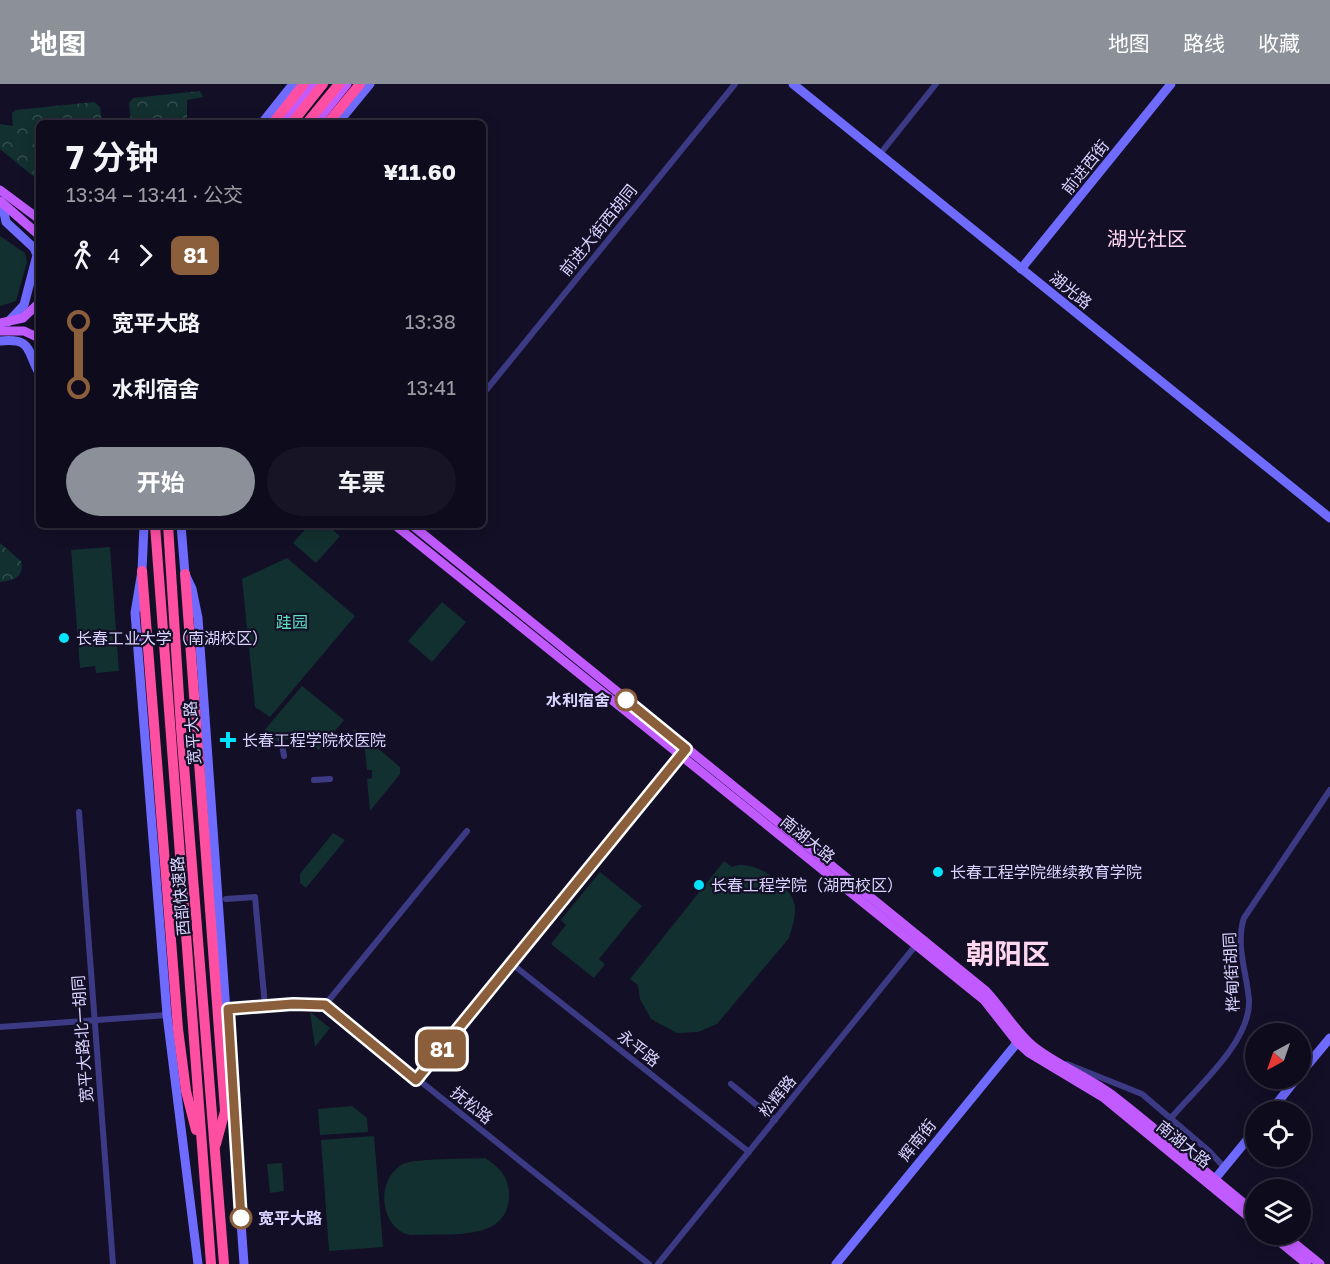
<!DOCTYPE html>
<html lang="zh">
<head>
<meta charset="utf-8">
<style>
  :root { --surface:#0e0b1c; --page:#171425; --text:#f1f3f6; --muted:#9b9ba3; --line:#2e2b3b; --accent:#8c9099 }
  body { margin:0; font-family:"Golos Text","Noto Sans SC",sans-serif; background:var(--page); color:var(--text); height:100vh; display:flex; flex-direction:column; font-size:22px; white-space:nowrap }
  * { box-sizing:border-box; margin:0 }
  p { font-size:20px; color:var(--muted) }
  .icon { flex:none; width:33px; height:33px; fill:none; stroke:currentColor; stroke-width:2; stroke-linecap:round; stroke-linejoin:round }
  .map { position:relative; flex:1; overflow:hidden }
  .details { position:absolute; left:36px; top:36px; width:450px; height:408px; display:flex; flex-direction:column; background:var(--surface); border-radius:9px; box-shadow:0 3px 15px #0003,0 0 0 2px var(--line) }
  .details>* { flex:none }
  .badge { padding:0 12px; border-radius:9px; font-size:21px; line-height:39px }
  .needle { width:39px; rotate:220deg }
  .controls { position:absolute; left:1245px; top:939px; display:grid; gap:12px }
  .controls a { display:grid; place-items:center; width:66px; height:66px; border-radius:50%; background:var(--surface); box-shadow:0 3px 15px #0003,0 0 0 2px var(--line); font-size:30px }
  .map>.badge { position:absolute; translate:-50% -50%; box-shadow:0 0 0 3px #fff }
  .legs { display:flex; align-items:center; gap:9px; height:66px; padding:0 30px; font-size:20px }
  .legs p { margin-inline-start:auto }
  .summary { display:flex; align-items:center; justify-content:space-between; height:102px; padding:0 30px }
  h1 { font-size:33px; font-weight:700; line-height:45px }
  .action { display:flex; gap:12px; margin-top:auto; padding:12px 30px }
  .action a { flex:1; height:69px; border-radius:36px; background:var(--accent); color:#fff; font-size:24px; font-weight:700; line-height:69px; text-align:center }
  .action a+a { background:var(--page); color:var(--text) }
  ul { padding:0 30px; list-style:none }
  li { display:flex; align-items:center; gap:21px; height:66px; font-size:22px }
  li i { display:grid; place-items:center; width:9px; height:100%; margin:0 8px; background:currentColor }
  li i::after { content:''; width:15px; height:15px; margin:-8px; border:4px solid; border-radius:50%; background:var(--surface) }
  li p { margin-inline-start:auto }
  li:first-child i { background:linear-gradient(#0000 50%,currentColor 0) }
  li:last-child i { background:linear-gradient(currentColor 50%,#0000 0) }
  header { display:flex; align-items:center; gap:36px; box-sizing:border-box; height:84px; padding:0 30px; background:var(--accent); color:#fff }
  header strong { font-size:28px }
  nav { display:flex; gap:33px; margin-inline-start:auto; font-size:21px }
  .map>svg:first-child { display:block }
  .green { fill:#12302f }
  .forest { fill:url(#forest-crowns) }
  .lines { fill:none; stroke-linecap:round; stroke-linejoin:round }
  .street { stroke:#3d3a85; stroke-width:6 }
  .secondary { stroke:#6f6bff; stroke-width:9 }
  .primary { stroke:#c25bff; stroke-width:9 }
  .highway { stroke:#ff4fa3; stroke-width:10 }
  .line-1-casing { stroke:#fff; stroke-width:14 }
  .line-1 { stroke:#8b5e3c; stroke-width:9 }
  .poi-dot { fill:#00e5ff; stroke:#130f26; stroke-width:2 }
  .stop-1-dot { fill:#fff; stroke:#8b5e3c; stroke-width:3 }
  .labels { text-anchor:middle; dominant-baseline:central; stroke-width:4.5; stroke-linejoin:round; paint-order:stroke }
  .street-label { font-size:16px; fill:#d9d4ff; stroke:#130f26 }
  .park-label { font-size:16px; fill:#5fe0c0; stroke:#130f26 }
  .poi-label { font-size:16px; fill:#d9d4ff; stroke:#130f26; text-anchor:start }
  .stop-label { font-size:16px; font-weight:bold; fill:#d9d4ff; stroke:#130f26; text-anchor:end }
  .quarter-label { font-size:20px; fill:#ffd6f0; stroke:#130f26 }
  .town-label { font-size:28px; font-weight:bold; fill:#ffd6f0; stroke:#130f26 }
</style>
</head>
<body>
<header>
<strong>地图</strong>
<nav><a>地图</a><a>路线</a><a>收藏</a></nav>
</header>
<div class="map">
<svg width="1330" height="1180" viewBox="0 0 1330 1180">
  <defs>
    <pattern id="forest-crowns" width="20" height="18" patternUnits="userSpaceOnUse" patternTransform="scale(1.5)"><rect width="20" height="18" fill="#12302f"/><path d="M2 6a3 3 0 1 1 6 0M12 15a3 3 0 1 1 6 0" fill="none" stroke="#344d4e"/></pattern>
  </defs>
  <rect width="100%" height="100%" fill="#130f26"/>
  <g class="green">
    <path d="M0,152l25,17 2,9 -11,39 -16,5z"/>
    <path d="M309,441h18l13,11 -24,27 -23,-20z"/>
    <path d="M110,463l9,124 -23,2 -1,-7 -15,2 -9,-118z"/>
    <path d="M287,474l68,58 -85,101 -15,-10 -13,-128z"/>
    <path d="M442,518l24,20 -34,40 -24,-21z"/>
    <path d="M302,602l42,34 -25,30c-22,-14 -40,-15 -61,1l-1,-12z"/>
    <path d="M355,645l45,38v7l-30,37 -3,-32 5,-1v-8h-5l-3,-29 -11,-9z"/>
    <path d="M333,749l12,7 -39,48 -6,-5v-9z"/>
    <path d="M724,777l8,6c20,-10 60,18 63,39 1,10 -3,22 -6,32l-72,86 -19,8 -21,1 -26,-14 -11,-20 -2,-14 -8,-6z"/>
    <path d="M600,788l42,34 -43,53 6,5 -11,14 -43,-34 15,-19 -5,-5z"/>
    <path d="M310,928l20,16 -15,19z"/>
    <path d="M352,1022l15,12 1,14 -48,3 -2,-26z"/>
    <path d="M374,1052l9,111 -54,4 -8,-111z"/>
    <path d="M485,1074c16,10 25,21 24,40 -3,44 -60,35 -94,37 -30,2 -45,-52 -12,-71 12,-6 66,-5 82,-6z"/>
    <path d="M282,1079l2,28 -14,2 -3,-29z"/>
  </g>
  <g class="forest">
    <path d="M200,7l3,6 -16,3v21l-4,2h-52l-2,-20 4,-5z"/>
    <path d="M94,18l6,5 2,16h-63v58l-39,-32v-25l13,2 -1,-13 4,-3z"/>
    <path d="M0,459l21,18c4,16 -8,20 -21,21z"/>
  </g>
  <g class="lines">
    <g class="street">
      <path d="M880,70l56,-70"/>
      <path d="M483,310l252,-310"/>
      <path d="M281,655l3,17"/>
      <path d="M314,696l16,-1"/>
      <path d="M79,728l34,452"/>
      <path d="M226,815l29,-2 10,109"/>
      <path d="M512,880l237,188"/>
      <path d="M325,921l142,-174"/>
      <path d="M228,925l65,-5 32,1 324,259"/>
      <path d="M0,943l167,-12"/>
      <path d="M1067,980l75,30 67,57 15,16"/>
      <path d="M416,996l270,-331"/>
      <path d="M731,1000l44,36"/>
      <path d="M1171,1034c25,-30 80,-76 78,-118 -2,-26 -14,-56 -5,-82l86,-128"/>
      <path d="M658,1180l258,-319"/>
    </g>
    <g class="secondary">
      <path d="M793,0l537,434"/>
      <path d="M262,39l31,-39"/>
      <path d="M338,39l32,-39"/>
      <path d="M2,119l4,19 28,26 3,7 -13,50 -16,17"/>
      <path d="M1021,185l150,-185"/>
      <path d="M0,257c33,-3 26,9 39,32"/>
      <path d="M144,441l-2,46 -7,42 32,402 31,249"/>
      <path d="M181,441l4,49 7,15 6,29 46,646"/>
      <path d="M1300,990l30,-36"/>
      <path d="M1270,1028l27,-34"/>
      <path d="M1210,1101l46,-56"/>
      <path d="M836,1180l185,-226"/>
    </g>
    <g class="primary">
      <path d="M284,39l31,-39"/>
      <path d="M316,39l31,-39"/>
      <path d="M0,106l39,29"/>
      <path d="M0,117l39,34"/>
      <path d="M0,239l23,-5 16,-15"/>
      <path d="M0,247h24l15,7"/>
      <path d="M395,441l589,475 33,42 12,11 75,45 152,125"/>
      <path d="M412,441l574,466c17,18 29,40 47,55 25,20 56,31 82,51 48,37 93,78 141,116"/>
      <path d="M1270,1150l37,30"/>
      <path d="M1283,1150l37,30"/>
    </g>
    <g class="highway">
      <path d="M273,39l31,-39"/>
      <path d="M292,39l31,-39"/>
      <path d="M307,39l32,-39"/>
      <path d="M328,39l32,-39"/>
      <path d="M155,441l56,739"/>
      <path d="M168,441l13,203 43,536"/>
      <path d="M142,487l36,458 8,62 10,39"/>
      <path d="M185,490l40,537 -9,33"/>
    </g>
  </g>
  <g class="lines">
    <g class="line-1-casing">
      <path id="line-1" d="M241,1134l-13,-209 65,-5 32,1 91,75 270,-331 -60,-49"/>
    </g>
    <use href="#line-1" class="line-1"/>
  </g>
  <g class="poi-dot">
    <circle cx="64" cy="554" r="6"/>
    <path d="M225 647h6v6h6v6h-6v6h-6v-6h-6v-6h6z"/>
    <circle cx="938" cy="788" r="6"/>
    <circle cx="699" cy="801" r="6"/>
  </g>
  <g class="stop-1-dot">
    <circle cx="626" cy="616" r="10"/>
    <circle cx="241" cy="1134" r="10"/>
  </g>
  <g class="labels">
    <g class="street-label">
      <text transform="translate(1085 83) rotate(-51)">前进西街</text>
      <text transform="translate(598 146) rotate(-51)">前进大街西胡同</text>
      <text transform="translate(1071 206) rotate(39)">湖光路</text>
      <text transform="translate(192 649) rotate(-94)">宽平大路</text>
      <text transform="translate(808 755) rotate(39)">南湖大路</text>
      <text transform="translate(180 812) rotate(-95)">西部快速路</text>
      <text transform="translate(1231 888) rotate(-93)">桦甸街胡同</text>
      <text transform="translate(82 955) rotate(-94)">宽平大路北一胡同</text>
      <text transform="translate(639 964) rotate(38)">永平路</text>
      <text transform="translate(777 1012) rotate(-51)">松辉路</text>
      <text transform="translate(472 1021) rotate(39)">抚松路</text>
      <text transform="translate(917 1056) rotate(-51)">辉南街</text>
      <text transform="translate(1184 1060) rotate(39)">南湖大路</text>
    </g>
    <g class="park-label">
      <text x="292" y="538">跬园</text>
    </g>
    <g class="poi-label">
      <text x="76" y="554">长春工业大学（南湖校区）</text>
      <text x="242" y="656">长春工程学院校医院</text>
      <text x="950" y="788">长春工程学院继续教育学院</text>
      <text x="711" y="801">长春工程学院（湖西校区）</text>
    </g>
    <g class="stop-label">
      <text x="610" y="616">水利宿舍</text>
      <text x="258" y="1134" text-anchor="start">宽平大路</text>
    </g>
    <g class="quarter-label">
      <text x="1147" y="154">湖光社区</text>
    </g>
    <g class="town-label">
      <text x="1008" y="869">朝阳区</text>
    </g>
  </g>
</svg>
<div class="controls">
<a><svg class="needle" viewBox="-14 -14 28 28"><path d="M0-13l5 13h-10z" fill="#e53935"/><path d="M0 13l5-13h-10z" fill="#9b9ba3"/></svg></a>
<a><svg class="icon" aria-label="locate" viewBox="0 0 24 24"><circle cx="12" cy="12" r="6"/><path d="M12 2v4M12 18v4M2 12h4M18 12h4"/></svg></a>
<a><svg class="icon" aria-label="layers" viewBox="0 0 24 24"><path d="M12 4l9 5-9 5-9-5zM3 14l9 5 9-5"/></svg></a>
</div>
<b class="badge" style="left:442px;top:965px;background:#8b5e3c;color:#fff">81</b>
<section class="details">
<div class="summary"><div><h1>7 分钟</h1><p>13:34 – 13:41 · 公交</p></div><b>¥11.60</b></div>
<div class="legs"><svg class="icon" aria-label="walk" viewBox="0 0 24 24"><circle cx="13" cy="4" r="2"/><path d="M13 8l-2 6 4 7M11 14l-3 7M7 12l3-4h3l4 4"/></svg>4<svg class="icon" aria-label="forward" viewBox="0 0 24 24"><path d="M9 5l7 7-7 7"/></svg><b class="badge" style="background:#8b5e3c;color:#fff">81</b></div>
<ul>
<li><i style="color:#8b5e3c"></i><b>宽平大路</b><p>13:38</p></li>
<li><i style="color:#8b5e3c"></i><b>水利宿舍</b><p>13:41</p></li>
</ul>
<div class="action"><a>开始</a><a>车票</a></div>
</section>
</div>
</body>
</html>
